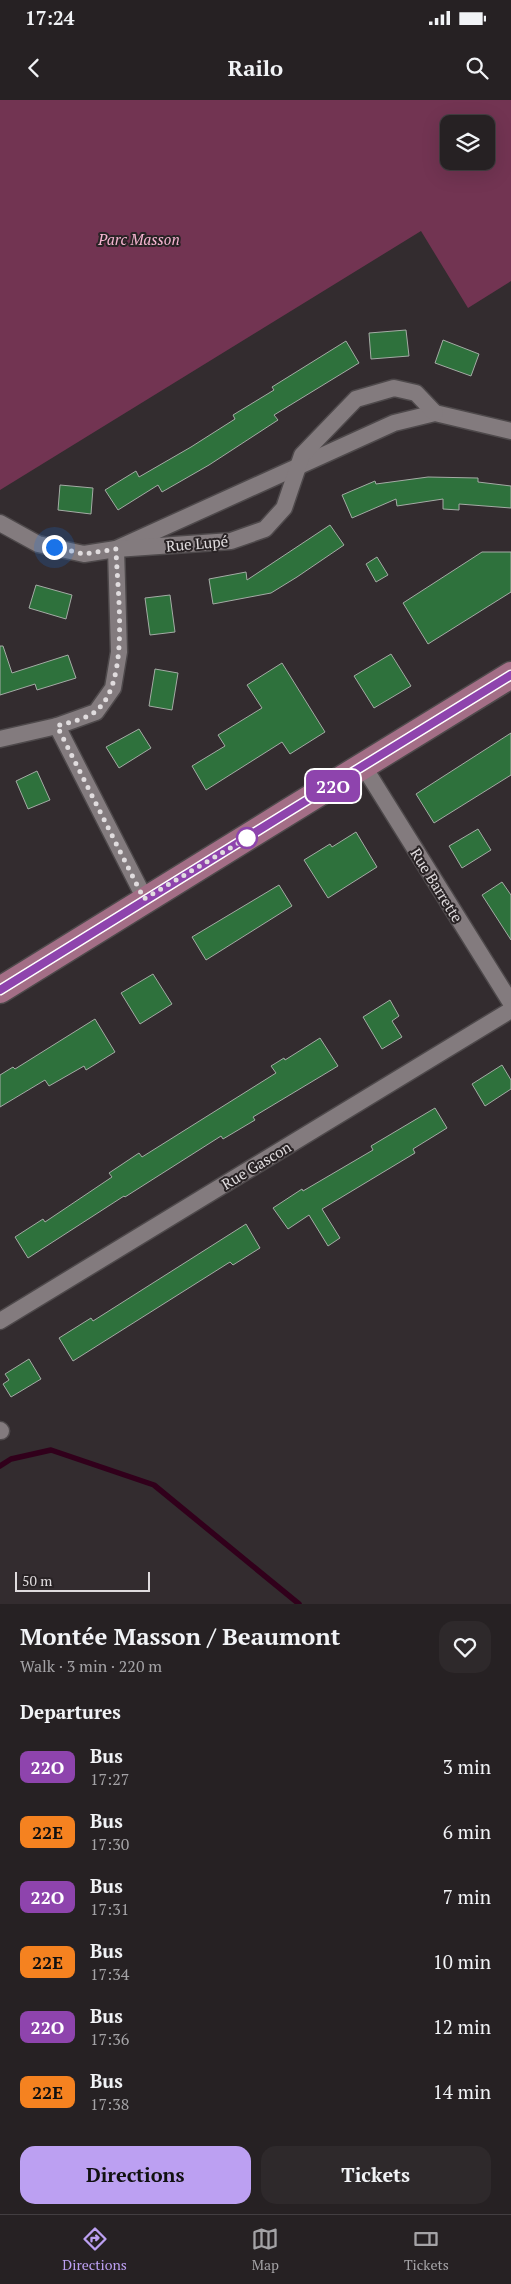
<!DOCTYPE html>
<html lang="en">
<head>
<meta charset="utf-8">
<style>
  :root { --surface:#262123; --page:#2e292b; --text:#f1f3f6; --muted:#a4a3a6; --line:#423e41; --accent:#bca0f2 }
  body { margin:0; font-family:"PT Serif",serif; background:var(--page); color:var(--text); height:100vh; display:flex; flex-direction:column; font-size:19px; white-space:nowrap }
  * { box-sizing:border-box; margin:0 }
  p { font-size:16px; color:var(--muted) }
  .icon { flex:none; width:28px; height:28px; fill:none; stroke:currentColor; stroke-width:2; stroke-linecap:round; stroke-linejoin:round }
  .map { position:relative; height:1504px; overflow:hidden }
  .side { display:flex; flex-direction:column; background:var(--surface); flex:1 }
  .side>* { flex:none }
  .badge { padding:0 10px; border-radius:8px; font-size:18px; line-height:32px }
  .tools { position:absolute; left:440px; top:15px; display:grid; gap:10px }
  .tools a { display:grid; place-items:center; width:55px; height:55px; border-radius:10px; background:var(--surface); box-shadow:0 5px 20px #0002,0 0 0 1px var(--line); font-size:25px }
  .scale { position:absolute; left:15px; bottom:12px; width:135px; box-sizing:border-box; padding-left:5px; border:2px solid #e0dcde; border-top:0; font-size:14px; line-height:18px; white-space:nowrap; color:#e0dcde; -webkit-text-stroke:4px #292325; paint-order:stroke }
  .you { position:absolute; width:25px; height:25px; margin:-12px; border:4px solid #fff; border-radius:50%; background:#1a73e8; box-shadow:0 0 0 8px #1a73e833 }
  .map>.badge { position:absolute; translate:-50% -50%; box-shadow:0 0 0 2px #fff }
  h2 { padding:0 20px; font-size:19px; line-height:45px }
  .round { display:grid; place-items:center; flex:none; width:52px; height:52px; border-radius:15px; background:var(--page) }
  .headline { display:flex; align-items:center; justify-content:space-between; height:85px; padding:0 20px }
  h1 { font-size:24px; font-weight:700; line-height:38px }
  .action { display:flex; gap:10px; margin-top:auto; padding:10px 20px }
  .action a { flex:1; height:58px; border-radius:15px; background:var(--accent); color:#111; font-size:20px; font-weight:700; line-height:58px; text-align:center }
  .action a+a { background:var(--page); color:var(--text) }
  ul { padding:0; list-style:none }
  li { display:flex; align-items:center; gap:15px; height:65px; padding:0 20px }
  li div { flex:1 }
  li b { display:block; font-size:19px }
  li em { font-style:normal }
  li .badge { min-width:55px; font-weight:700; text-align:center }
  .status { display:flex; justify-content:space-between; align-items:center; height:35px; padding:0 25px; background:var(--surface); direction:ltr }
  .status svg { height:14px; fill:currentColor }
  header { display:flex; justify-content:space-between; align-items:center; height:65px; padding:0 20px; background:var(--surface); font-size:22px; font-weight:700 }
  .tabs { display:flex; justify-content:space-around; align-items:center; height:70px; border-top:1px solid var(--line); background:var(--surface); font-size:14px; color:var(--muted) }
  .tabs a { display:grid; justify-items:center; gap:2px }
  .tabs .selected { color:var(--accent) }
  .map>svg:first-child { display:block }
  .green { fill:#723452; fill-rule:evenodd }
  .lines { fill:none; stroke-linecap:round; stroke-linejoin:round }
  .stream { stroke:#31001b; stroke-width:5.5 }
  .building { fill:#2e713c; stroke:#a4aba5 }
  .street-casing { stroke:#4e494b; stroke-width:19 }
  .primary-casing { stroke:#4e494b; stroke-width:29 }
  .street { stroke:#837b7e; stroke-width:16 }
  .primary { stroke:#a36e86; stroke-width:26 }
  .line-casing { stroke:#fff; stroke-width:11 }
  .line { stroke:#8e44ad; stroke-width:8 }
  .walk { stroke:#e0dcde; stroke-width:5; stroke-dasharray:0 9 }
  .stop-dot { fill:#fff; stroke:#8e44ad; stroke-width:2.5 }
  .labels { text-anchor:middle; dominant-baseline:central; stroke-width:4; stroke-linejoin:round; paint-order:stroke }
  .park-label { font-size:15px; font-style:italic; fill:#f7b6d2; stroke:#292325 }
  .street-label { font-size:15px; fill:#e0dcde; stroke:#292325 }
</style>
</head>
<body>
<div class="status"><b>17:24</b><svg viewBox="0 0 49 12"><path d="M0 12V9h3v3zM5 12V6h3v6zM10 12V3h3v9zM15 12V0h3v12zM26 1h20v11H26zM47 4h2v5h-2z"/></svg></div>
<header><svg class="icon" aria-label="back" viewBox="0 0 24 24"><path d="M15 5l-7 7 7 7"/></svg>Railo<svg class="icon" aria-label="search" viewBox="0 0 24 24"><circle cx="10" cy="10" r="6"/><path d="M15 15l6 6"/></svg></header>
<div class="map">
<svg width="511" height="1504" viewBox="0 0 511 1504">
  <rect width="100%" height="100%" fill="#332c2f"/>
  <path class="green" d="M0,0h511v181l-43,27 -47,-77 -421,259zM449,24h37v37h-37z"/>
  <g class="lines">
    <path class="stream" d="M0,1366l11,-7 40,-9 103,35 145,119"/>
  </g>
  <g class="building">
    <path d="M406,230l3,26 -38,3 -2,-26z"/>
    <path d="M443,240l36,14 -8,22 -36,-13z"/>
    <path d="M346,241l13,22 -85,52 4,5 -69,45 -47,27 -4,-7 -40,25 -13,-20 31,-19 3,6 52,-30 44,-28 -2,-4 41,-25 -2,-3z"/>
    <path d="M428,377l50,1v4l33,4v22l-52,-4v6l-16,-1v-10l-46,7 -1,-7 -44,19 -10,-23 33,-14 1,3z"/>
    <path d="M60,385l33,3 -2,26 -33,-4z"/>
    <path d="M330,425l14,20 -47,32 -26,16 -58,11 -4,-25 37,-7 1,8z"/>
    <path d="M482,452h29v40l-83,52 -25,-41z"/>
    <path d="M377,457l11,18 -12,7 -10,-18z"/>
    <path d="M36,485l36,10 -6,24 -37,-11z"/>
    <path d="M170,495l5,37 -25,3 -5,-37z"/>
    <path d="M0,546h3l9,27 56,-18 8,23 -39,12 -2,-6 -35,11z"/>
    <path d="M391,554l20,32 -37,22 -20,-32z"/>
    <path d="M282,563l43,69 -35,22 -8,-12 -76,48 -14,-24 33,-20 -7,-11 44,-27 -15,-23z"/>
    <path d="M155,569l23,4 -6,37 -23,-4z"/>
    <path d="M139,629l12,19 -32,20 -13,-21z"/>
    <path d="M511,633v42l-77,48 -18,-29z"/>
    <path d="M37,671l13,29 -22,9 -12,-28z"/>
    <path d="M478,729l13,21 -29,18 -13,-22z"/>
    <path d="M356,732l21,35 -49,31 -24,-38 26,-16 2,3z"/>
    <path d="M502,782l9,13v45l-29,-45z"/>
    <path d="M279,785l13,21 -86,54 -14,-23z"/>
    <path d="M153,874l19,30 -32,20 -19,-31z"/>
    <path d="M390,900l9,16 -7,5 10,16 -20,12 -19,-32z"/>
    <path d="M95,919l20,33 -29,18 -2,-4 -35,20 -4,-6 -45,27v-32l13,-8 2,2z"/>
    <path d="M320,938l18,28 -85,51 2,3 -32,19 -2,-3 -96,61 -1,-1 -96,62 -13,-21 28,-18 2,3 67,-45 -3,-4 30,-20 3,4 134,-84 -5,-7 13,-8 1,2z"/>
    <path d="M502,965l9,15v9l-26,17 -13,-22z"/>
    <path d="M435,1008l12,20 -34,21 2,4 -93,56 18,29 -12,8 -19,-31 -21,14 -15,-21 29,-19 1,2 70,-41 -2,-4z"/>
    <path d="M246,1124l14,24 -27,17 -3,-3 -157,99 -14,-23 32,-20 2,3z"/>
    <path d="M29,1259l12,20 -30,18 -8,-13 6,-4 -4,-6z"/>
  </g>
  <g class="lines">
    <g class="street-casing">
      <g id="street">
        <path d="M0,423l38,21 46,10 32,-5 278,-126 41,-10 76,18"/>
        <path d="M57,626l88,173"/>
        <path d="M0,639l57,-13 39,-14 17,-24 6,-36 -3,-103 115,-8 34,-12 19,-21 18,-53 54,-56 38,-11 22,5 19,20"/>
        <path d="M364,667l147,236"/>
        <path d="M0,1221l511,-311"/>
        <path d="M0,1330l1,1"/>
      </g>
    </g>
    <g class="primary-casing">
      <path id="primary" d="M0,890c169,-106 341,-210 511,-315"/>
    </g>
    <use href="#street" class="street"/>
    <use href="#primary" class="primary"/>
  </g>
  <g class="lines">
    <g class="line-casing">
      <path id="line" d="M0,890c169,-106 341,-210 511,-315"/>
    </g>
    <use href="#line" class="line"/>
    <path class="walk" d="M54,447l30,7 32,-5c1,42 15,133 -20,162 -9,8 -27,11 -39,15l87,173 103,-61"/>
  </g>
  <circle class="stop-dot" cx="247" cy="738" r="10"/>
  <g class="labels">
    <g class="park-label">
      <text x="139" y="139">Parc Masson</text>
    </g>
    <g class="street-label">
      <text transform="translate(197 443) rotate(-5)">Rue Lupé</text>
      <text transform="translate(437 785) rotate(58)">Rue Barrette</text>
      <text transform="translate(256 1065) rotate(-31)">Rue Gascon</text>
    </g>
  </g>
</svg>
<div class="tools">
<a><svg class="icon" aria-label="layers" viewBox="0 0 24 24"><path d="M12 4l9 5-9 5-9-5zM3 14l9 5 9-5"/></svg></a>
</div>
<div class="scale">50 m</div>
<div class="you" style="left:54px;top:447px"></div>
<b class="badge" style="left:333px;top:686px;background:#8e44ad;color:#fff">22O</b>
</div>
<section class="side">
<div class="headline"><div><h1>Montée Masson / Beaumont</h1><p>Walk · 3 min · 220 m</p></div><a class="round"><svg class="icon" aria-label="heart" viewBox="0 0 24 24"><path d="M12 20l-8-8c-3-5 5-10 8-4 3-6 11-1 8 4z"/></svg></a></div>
<h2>Departures</h2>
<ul>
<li><span class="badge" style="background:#8e44ad;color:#fff">22O</span><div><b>Bus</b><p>17:27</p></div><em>3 min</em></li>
<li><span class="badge" style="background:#f58220;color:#111">22E</span><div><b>Bus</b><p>17:30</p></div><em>6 min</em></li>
<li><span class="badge" style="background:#8e44ad;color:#fff">22O</span><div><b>Bus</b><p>17:31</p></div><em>7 min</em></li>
<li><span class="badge" style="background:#f58220;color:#111">22E</span><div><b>Bus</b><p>17:34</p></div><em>10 min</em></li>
<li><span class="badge" style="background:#8e44ad;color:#fff">22O</span><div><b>Bus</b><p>17:36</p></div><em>12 min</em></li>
<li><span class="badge" style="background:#f58220;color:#111">22E</span><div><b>Bus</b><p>17:38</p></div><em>14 min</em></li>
</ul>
<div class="action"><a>Directions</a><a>Tickets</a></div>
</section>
<nav class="tabs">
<a class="selected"><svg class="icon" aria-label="directions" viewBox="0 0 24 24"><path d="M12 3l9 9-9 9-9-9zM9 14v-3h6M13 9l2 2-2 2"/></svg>Directions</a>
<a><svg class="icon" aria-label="map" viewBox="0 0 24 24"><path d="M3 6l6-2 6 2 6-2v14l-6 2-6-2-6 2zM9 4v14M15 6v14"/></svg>Map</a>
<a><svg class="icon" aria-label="tickets" viewBox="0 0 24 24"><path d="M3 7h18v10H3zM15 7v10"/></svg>Tickets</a>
</nav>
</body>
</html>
